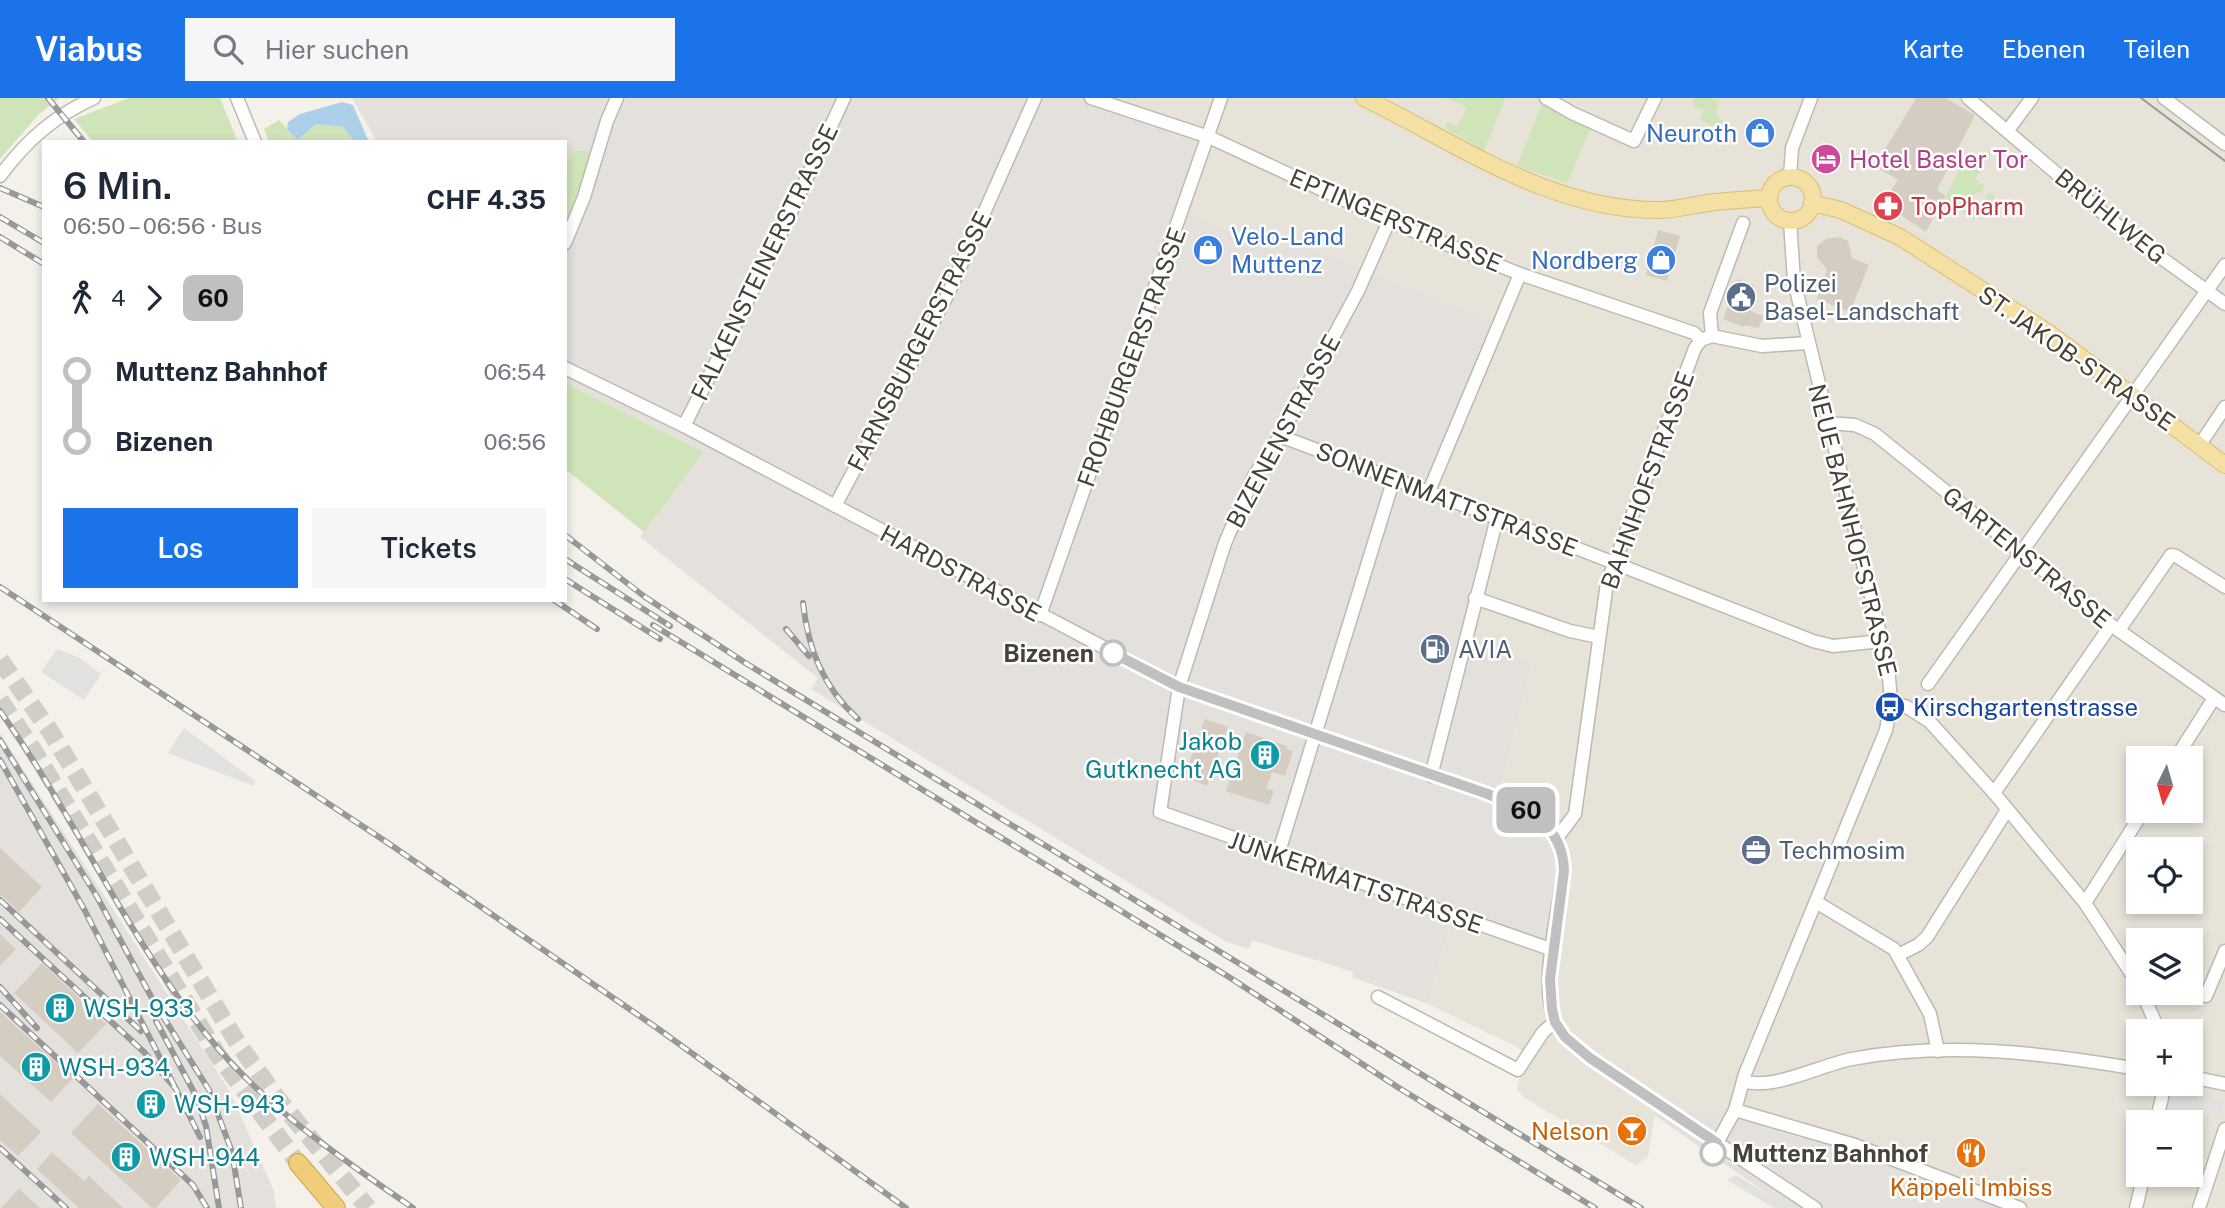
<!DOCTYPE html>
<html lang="de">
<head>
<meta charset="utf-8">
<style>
  :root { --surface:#fff; --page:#f6f6f7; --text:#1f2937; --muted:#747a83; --accent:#1a73e8 }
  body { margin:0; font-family:"Public Sans",sans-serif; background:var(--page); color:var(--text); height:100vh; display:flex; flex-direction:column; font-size:26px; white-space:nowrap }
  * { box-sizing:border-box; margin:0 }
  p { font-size:23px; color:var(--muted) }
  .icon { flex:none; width:38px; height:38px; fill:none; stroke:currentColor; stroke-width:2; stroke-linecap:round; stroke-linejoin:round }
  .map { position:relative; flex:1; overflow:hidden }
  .drawer { position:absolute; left:42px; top:42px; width:525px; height:462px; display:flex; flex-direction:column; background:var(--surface); border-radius:0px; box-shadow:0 4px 10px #0003 }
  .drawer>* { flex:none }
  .badge { padding:0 14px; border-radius:10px; font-size:24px; line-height:46px }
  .needle { width:46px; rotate:185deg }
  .fabs { position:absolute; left:2126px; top:648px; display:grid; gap:14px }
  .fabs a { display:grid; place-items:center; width:77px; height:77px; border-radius:0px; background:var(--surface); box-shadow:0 4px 10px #0003; font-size:35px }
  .map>.badge { position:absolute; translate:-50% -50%; box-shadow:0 0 0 4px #fff }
  .legs { display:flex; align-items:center; gap:10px; height:77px; padding:0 21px; font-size:23px }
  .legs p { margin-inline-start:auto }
  .head { display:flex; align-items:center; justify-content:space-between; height:119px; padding:0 21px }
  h1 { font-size:38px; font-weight:600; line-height:52px }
  .primary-button { display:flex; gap:14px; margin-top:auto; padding:14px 21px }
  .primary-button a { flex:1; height:80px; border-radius:0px; background:var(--accent); color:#fff; font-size:28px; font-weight:600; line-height:80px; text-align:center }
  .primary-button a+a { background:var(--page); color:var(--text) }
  ul { padding:0 21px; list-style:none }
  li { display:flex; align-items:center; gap:24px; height:70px; font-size:26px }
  li i { display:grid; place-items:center; width:10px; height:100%; margin:0 9px; background:currentColor }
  li i::after { content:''; width:18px; height:18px; margin:-9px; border:5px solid; border-radius:50%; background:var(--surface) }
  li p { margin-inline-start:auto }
  li:first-child i { background:linear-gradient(#0000 50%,currentColor 0) }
  li:last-child i { background:linear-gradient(currentColor 50%,#0000 0) }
  header { display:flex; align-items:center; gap:42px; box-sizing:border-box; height:98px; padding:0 35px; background:var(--accent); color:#fff }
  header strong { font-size:33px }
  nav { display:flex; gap:38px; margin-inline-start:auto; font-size:24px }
  .search { width:490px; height:63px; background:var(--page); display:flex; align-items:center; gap:18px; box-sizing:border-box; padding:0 24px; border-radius:0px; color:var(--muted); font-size:26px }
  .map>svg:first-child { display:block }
  .residential { fill:#e7e3d9; fill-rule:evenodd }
  .industrial { fill:#e4e0dc }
  .green { fill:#cfe4b8 }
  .parking { fill:#e3e1df }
  .water { fill:#add0ea }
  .building { fill:#d5cdc1 }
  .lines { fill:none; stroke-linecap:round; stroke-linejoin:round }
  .highway-tunnel { stroke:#d1cec7; stroke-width:18; stroke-dasharray:18 9; stroke-linecap:butt }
  .minor-casing { stroke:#bfb9ae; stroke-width:15 }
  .major-casing { stroke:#d9be73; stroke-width:18 }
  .highway-casing { stroke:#d0a249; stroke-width:20 }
  .minor { stroke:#fff; stroke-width:12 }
  .major { stroke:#f5e0a3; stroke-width:16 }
  .highway { stroke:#f1cc79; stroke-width:18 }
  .tram { stroke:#989898; stroke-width:2 }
  .rail-casing { stroke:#989898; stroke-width:6 }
  .rail { stroke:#fff; stroke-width:3.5; stroke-dasharray:10; stroke-linecap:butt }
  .line-1-casing { stroke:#fff; stroke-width:16 }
  .line-1 { stroke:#c0c0c0; stroke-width:10 }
  .stop-1-dot { fill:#fff; stroke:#c0c0c0; stroke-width:3.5 }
  .labels { text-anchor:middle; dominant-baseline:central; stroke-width:5; stroke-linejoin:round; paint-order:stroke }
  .shop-label { font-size:24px; fill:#366cbe; stroke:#fff; text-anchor:end }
  .hotel-label { font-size:24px; fill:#b23c85; stroke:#fff; text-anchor:start }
  .health-label { font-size:24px; fill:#be3a42; stroke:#fff; text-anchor:start }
  .street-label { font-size:24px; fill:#474239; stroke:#fff }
  .service-label { font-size:24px; fill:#4e5e75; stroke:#fff; text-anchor:start }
  .stop-label { font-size:24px; font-weight:bold; fill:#474239; stroke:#fff; text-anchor:end }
  .transit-label { font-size:24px; fill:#164399; stroke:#fff; text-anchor:start }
  .culture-label { font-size:24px; fill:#0d838f; stroke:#fff; text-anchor:start }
  .food-label { font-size:24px; fill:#c56008; stroke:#fff; text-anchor:end }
</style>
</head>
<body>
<header>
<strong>Viabus</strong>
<div class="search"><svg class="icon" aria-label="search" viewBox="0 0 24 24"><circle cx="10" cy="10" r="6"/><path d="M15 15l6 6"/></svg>Hier suchen</div>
<nav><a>Karte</a><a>Ebenen</a><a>Teilen</a></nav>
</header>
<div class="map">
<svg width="2225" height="1110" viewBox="0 0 2225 1110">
  <rect width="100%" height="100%" fill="#f4f1eb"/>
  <path class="residential" d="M1091,0h1134v1110h-205l-365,-93 -7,41 -11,10 -114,-69 -6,-8 2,-10 14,-20 -16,-12 -89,-43 23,-81 96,31 7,-105 -57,-44 36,-143 -73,-23 28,-116 -64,-23 68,-180 -204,-81 -7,15 -91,-39zM2138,660h53v52h-53zM2138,751h53v52h-53zM2138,842h53v52h-53zM2138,933h53v52h-53zM2138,1024h53v52h-53z"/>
  <g class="industrial">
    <path d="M352,0h739l118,39 -18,78 90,39 7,-15 204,81 -68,179 64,24 -28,116 73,23 -36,143 57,44 -6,106 -97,-32 -23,81 -76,-27 2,-5 -102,-32 -3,9 -24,-8 -414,-252 7,-11 -178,-141 64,-85 -139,-69v-158l28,-74h-20l-8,16v-25h-188z"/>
    <path d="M0,635l230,359 44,99 2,17h-276z"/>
    <path d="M1735,1012l285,98h-232l-134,-93z"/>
  </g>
  <g class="green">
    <path d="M0,0h60l-21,16 -39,45z"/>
    <path d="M129,0h91l18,44h-145l-19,-23z"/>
    <path d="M1447,0h58l-21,53 -39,-23 2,-6 11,5 9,-20z"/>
    <path d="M1695,0h17l7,4 -4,11 3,1 -1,4 7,4 -1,4 -13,-1 -10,-6 3,-9 -11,-5z"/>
    <path d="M1542,6l49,23 -24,56 -50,-17z"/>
    <path d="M279,22l19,20 18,-16 27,3 12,15h-86l-5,-13z"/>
    <path d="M573,53h20l-28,74v-58z"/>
    <path d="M1967,56l6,3 -3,5 11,8 -6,9 10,7 -4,6 -7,2 -1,8 6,4 4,-2 5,-12 7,4 -14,23 -10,-2 -28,-16z"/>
    <path d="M565,285l139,69 -60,80 -79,-63z"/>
  </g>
  <g class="parking">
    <path d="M57,551l21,8 23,17 -17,26 -43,-28z"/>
    <path d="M184,630l71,53 -1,5 -86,-33z"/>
    <path d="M2170,990l54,12 -3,15 -15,-4 -2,8 -39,-9z"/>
    <path d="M1736,1077l54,33h-16l-47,-28z"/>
  </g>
  <path class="water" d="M342,4l11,3 16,37h-14l-12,-15 -27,-3 -18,16 -11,-11 1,-7 12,-8z"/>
  <g class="building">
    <path d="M1916,0h29l30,17 -38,75 8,5 -19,37 -43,-29 15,-23 -23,-14z"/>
    <path d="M1658,132l22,6 -13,45 -21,-6z"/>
    <path d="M1840,139l8,4 4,17 17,7 -19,47 -33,-13 10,-29 -10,-13v-11l9,-7z"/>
    <path d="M1738,181l17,7 -9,23 17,7 -4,12 -14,-3 -1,2 -21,-8z"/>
    <path d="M1205,621l23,8 -21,59 -23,-9z"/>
    <path d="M1246,634l41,14 -1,3 7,2 -8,25 -13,-4 -6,17 8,2 -5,14 -43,-14z"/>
    <path d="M0,750l42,39 -23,25 -19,-18z"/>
    <path d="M0,836l16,15 -16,17z"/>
    <path d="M42,865l64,61 -28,29 -64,-60z"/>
    <path d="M0,914l73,66 -22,24 -51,-46z"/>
    <path d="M150,992l16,11 -16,18 -14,-12z"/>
    <path d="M0,996l41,38 -23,24 -18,-16z"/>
    <path d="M98,1006l83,76 -25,28h-4l-81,-75z"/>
    <path d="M1636,1016l7,5 1,6 -13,19 -11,-7z"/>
    <path d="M52,1054l32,29 5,-5 34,32h-44l-42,-39z"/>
    <path d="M19,1091l21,19h-39z"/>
  </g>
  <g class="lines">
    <g class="highway-tunnel">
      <path d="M0,562l52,74 185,308 40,56 91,110"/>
      <path d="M0,602l32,48 185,306 81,109"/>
    </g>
    <g class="minor-casing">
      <g id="minor">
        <path d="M237,0l18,44"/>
        <path d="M1091,0l118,39 180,84 131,53 174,59 7,7"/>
        <path d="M1546,0l26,15 62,28 21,-43"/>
        <path d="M1968,0l155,132 102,74"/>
        <path d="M2164,0l61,46"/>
        <path d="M2008,32l24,-32"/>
        <path d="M0,78c26,-35 54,-60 94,-78"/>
        <path d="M1790,79l2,-29 19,-50"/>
        <path d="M1389,123l-31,70 -78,145 -26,40 -29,67 -46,144 -19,125 393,138"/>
        <path d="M565,145l19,-46 23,-76 10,-23"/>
        <path d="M1712,238l-2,-23 33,-90"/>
        <path d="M565,270l119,58 495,261 306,106c41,16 77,29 79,78 -5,39 -26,117 -8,152 8,15 21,25 34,35l225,150"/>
        <path d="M1826,325l29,2 20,9 236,191 114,80"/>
        <path d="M684,328l93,-184 67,-144"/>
        <path d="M1280,338l268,101 265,104 20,5 49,-5"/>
        <path d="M2199,348l26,-39"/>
        <path d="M1429,393l91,-217"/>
        <path d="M835,408l113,-212 87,-196"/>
        <path d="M1475,500l95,33 29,6"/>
        <path d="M1040,517l181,-517"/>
        <path d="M2119,532l52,-75 5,1 49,31"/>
        <path d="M1928,586l297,-419"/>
        <path d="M1891,604l16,5 23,15 64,71 91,110 53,81"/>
        <path d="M2176,660l38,-60"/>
        <path d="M1431,678l66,-258"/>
        <path d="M1994,695l117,-168"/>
        <path d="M1557,740l18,-24 32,-231 88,-235 6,-8 11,-4 50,10 45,-3"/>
        <path d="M1278,757l116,-377"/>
        <path d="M1816,804l78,47 36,65 8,37"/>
        <path d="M2085,805l59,-93"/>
        <path d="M1898,857l20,-10 9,-8 80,-127"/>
        <path d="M2142,894l17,39"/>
        <path d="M2206,898l19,-45"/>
        <path d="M1378,899l140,73 25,-38 12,-10"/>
        <path d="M2191,979l34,7"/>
        <path d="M1743,983c30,10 77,-16 109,-22 94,-18 193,-6 286,10"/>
        <path d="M1735,1012l120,35 165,63"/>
        <path d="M2156,1024l6,-24 -1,-15"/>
        <path d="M1717,1045l18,-33 10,-36 141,-344 5,-28 -3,-36 -94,-385 -4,-60"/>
        <path d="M2136,1110l8,-34"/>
        <path d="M2199,1110l26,-79"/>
      </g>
    </g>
    <g class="major-casing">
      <g id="major">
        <path d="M1364,0c95,46 188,114 298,112 18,-1 36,-6 53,-8 18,-2 36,-3 53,-4"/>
        <circle cx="1791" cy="101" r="22"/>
        <path d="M1812,105l29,7 59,27 149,96 176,132"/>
      </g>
    </g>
    <g class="highway-casing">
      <path id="highway" d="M298,1065l38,45"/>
    </g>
    <use href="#minor" class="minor"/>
    <use href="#major" class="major"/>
    <use href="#highway" class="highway"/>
    <path class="tram" d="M2141,0l84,63"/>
    <g class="rail-casing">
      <g id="rail">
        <path d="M48,0l36,44"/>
        <path d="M0,90l44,19"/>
        <path d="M0,119l44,26"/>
        <path d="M0,139l44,27"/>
        <path d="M565,437l80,62 102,67 894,544"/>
        <path d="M565,461l105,67"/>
        <path d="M565,481l95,60"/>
        <path d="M0,489l388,256 269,185 249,180"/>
        <path d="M554,502l43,29"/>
        <path d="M803,505c5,46 20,84 55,116"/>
        <path d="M653,527l576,352 170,111 196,120"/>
        <path d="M786,531l23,27"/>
        <path d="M0,613c74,104 126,224 206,323 58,72 132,122 207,174"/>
        <path d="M0,642l96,155 58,107 55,88 23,62 9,56"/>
        <path d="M0,662l84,149 92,180"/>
        <path d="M0,802l141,131"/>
        <path d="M0,821l144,133 32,37 24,48"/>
        <path d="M0,889l37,41"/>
        <path d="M0,907l193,180 14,23"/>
        <path d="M156,923l40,75 10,30 13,82"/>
        <path d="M0,1050l66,60"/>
      </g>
    </g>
    <use href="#rail" class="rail"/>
  </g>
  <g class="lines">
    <g class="line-1-casing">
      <path id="line-1" d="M1113,555l66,34 306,106c40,16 78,29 79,78l-14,108 2,30 3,13 10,15 25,21 127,85 -4,10"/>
    </g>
    <use href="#line-1" class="line-1"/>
  </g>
  <defs>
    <g id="shop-disc" transform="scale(1.575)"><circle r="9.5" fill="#3f7fe0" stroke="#fff"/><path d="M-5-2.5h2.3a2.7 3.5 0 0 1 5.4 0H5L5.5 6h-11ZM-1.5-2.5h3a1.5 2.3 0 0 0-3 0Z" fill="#fff"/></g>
    <g id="hotel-disc" transform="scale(1.575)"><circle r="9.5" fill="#d1479c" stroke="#fff"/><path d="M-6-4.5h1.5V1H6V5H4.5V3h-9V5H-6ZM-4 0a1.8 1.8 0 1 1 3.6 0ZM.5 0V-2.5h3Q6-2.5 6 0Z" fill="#fff"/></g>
    <g id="pharmacy-disc" transform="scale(1.575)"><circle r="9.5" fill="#e0444e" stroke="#fff"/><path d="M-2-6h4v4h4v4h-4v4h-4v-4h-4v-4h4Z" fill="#fff"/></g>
    <g id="civic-disc" transform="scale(1.575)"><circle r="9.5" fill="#5c6f8a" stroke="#fff"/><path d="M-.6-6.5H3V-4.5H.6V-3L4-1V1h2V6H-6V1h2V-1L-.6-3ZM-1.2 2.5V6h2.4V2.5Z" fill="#fff"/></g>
    <g id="fuel-disc" transform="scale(1.575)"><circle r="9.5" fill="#5c6f8a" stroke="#fff"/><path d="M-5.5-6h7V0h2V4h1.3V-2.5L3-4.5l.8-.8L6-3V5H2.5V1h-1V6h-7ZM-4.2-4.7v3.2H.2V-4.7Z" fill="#fff"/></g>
    <g id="bus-disc" transform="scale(1.575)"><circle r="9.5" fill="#1a4fb4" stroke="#fff"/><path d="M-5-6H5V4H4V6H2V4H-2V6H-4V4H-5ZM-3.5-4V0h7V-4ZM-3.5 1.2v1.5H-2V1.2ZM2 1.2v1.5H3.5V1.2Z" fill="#fff"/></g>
    <g id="building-disc" transform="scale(1.575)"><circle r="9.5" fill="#0f9aa8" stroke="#fff"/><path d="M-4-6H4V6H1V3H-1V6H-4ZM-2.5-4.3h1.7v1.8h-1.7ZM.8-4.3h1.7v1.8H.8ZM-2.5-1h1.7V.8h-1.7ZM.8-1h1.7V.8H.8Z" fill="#fff"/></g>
    <g id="office-disc" transform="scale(1.575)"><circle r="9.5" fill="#5c6f8a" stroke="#fff"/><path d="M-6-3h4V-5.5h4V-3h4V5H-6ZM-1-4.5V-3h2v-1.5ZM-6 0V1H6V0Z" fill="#fff"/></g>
    <g id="bar-disc" transform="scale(1.575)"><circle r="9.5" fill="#e8710a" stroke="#fff"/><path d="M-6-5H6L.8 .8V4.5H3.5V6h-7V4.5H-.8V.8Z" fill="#fff"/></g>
    <g id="restaurant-disc" transform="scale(1.575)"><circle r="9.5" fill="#e8710a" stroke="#fff"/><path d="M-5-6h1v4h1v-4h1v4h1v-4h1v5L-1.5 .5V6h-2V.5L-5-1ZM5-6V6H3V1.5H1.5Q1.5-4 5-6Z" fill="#fff"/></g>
  </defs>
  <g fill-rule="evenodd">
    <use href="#shop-disc" x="1760" y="35"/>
    <use href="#hotel-disc" x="1826" y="61"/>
    <use href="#pharmacy-disc" x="1888" y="108"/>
    <use href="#shop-disc" x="1208" y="152"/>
    <use href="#shop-disc" x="1661" y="162"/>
    <use href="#civic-disc" x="1741" y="199"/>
    <use href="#fuel-disc" x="1435" y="551"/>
    <use href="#bus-disc" x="1890" y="609"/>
    <use href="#building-disc" x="1265" y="657"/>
    <use href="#office-disc" x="1756" y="752"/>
    <use href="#building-disc" x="60" y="910"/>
    <use href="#building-disc" x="36" y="969"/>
    <use href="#building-disc" x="151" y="1006"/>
    <use href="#bar-disc" x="1632" y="1033"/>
    <use href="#restaurant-disc" x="1971" y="1055"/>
    <use href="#building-disc" x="126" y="1059"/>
  </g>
  <g class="stop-1-dot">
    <circle cx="1113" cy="555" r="12"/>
    <circle cx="1713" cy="1055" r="12"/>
  </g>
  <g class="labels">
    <g class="shop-label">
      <text x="1737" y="35">Neuroth</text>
      <text x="1231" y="138" text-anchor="start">Velo-Land<tspan x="1231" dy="28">Muttenz</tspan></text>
      <text x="1638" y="162">Nordberg</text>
    </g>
    <g class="hotel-label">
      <text x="1849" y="61">Hotel Basler Tor</text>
    </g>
    <g class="health-label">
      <text x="1911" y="108">TopPharm</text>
    </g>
    <g class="street-label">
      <text transform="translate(2111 118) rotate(39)">BRÜHLWEG</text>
      <text transform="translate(1396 122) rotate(23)">EPTINGERSTRASSE</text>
      <text transform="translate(764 164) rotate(-64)">FALKENSTEINERSTRASSE</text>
      <text transform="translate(919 243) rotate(-63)">FARNSBURGERSTRASSE</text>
      <text transform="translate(1131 259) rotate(-70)">FROHBURGERSTRASSE</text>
      <text transform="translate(2077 260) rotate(35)">ST. JAKOB-STRASSE</text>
      <text transform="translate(1283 333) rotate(-62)">BIZENENSTRASSE</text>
      <text transform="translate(1647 382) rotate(-70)">BAHNHOFSTRASSE</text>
      <text transform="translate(1447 401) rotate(21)">SONNENMATTSTRASSE</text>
      <text transform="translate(1853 432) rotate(76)">NEUE BAHNHOFSTRASSE</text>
      <text transform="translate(2027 459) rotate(39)">GARTENSTRASSE</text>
      <text transform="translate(961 475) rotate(28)">HARDSTRASSE</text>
      <text transform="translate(1356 784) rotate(19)">JUNKERMATTSTRASSE</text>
    </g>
    <g class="service-label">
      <text x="1764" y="185">Polizei<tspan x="1764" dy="28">Basel-Landschaft</tspan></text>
      <text x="1458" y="551">AVIA</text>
      <text x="1779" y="752">Techmosim</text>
    </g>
    <g class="stop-label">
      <text x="1094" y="555">Bizenen</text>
      <text x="1732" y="1055" text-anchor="start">Muttenz Bahnhof</text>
    </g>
    <g class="transit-label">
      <text x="1913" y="609">Kirschgartenstrasse</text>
    </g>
    <g class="culture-label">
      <text x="1242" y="643" text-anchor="end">Jakob<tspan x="1242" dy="28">Gutknecht AG</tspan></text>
      <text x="83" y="910">WSH-933</text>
      <text x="59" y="969">WSH-934</text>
      <text x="174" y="1006">WSH-943</text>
      <text x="149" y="1059">WSH-944</text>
    </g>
    <g class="food-label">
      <text x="1609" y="1033">Nelson</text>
      <text x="1971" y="1089" text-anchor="middle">Käppeli Imbiss</text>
    </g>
  </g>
</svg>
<div class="fabs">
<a><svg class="needle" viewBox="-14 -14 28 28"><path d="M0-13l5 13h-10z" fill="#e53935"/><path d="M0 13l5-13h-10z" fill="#747a83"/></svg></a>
<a><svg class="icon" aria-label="locate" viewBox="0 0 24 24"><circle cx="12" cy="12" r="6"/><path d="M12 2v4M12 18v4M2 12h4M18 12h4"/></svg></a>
<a><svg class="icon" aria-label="layers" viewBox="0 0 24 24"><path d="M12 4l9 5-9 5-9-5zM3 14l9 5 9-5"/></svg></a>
<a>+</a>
<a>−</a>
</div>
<b class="badge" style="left:1526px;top:712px;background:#c0c0c0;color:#111">60</b>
<section class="drawer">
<div class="head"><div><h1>6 Min.</h1><p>06:50 – 06:56 · Bus</p></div><b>CHF 4.35</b></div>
<div class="legs"><svg class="icon" aria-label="walk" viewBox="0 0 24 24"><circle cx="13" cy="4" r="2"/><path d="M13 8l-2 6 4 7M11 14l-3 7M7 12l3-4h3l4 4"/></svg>4<svg class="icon" aria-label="forward" viewBox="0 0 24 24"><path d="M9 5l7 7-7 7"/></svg><b class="badge" style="background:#c0c0c0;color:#111">60</b></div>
<ul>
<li><i style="color:#c0c0c0"></i><b>Muttenz Bahnhof</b><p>06:54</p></li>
<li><i style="color:#c0c0c0"></i><b>Bizenen</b><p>06:56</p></li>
</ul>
<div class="primary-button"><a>Los</a><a>Tickets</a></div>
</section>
</div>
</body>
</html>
